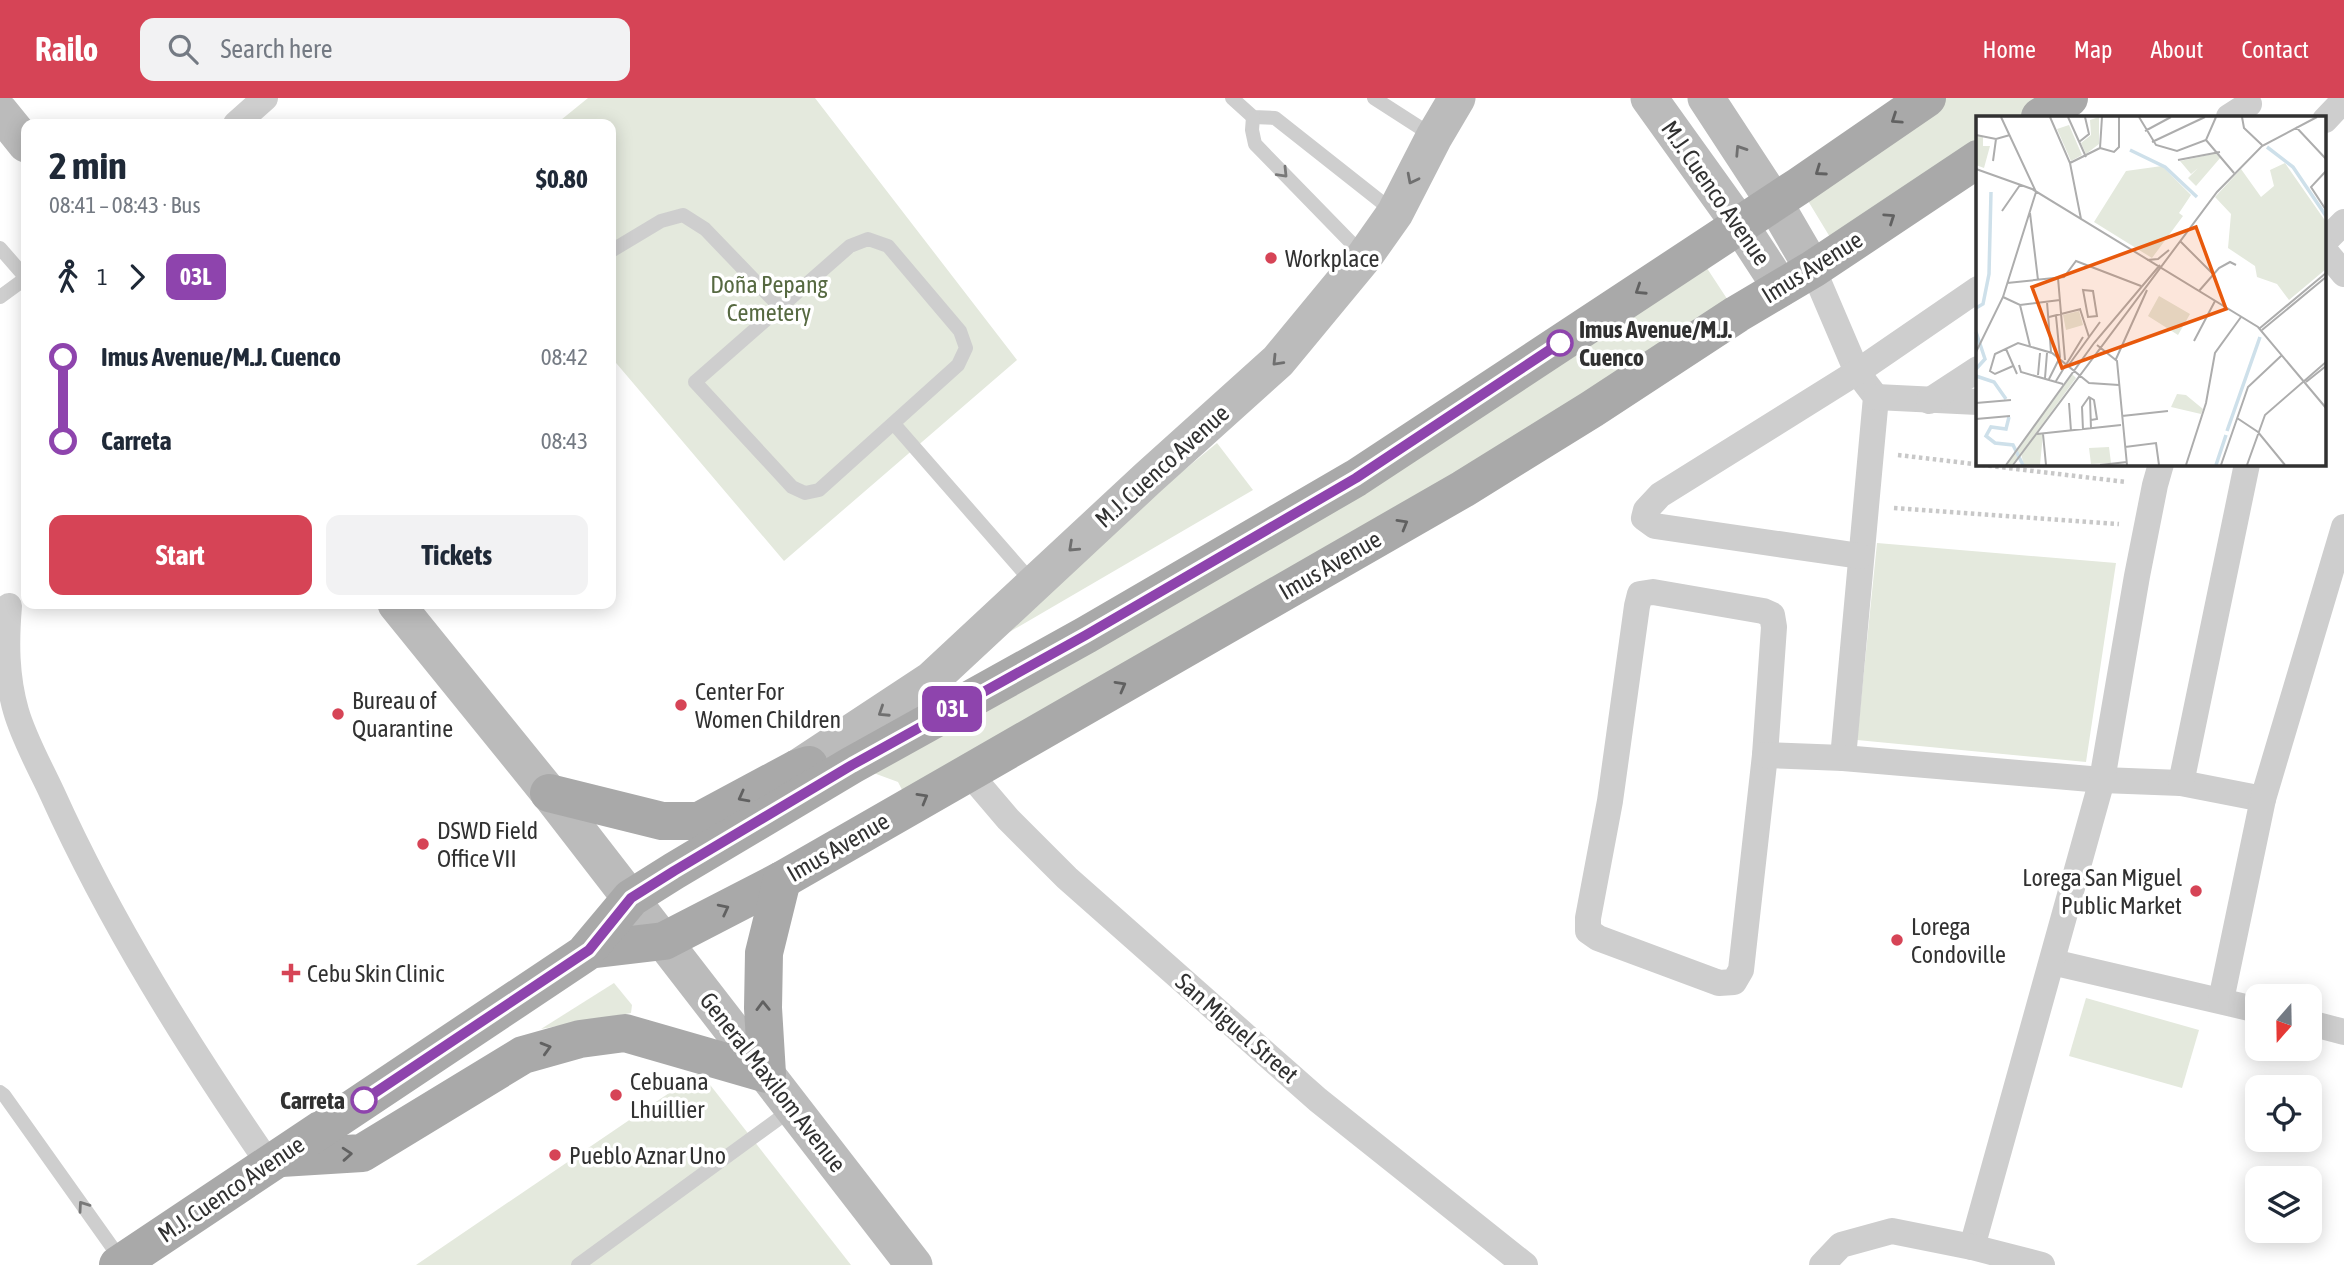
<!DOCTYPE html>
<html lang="en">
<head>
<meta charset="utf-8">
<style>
  :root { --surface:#fff; --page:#f2f2f3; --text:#1f2937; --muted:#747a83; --accent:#d64456 }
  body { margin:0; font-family:"Asap Condensed",sans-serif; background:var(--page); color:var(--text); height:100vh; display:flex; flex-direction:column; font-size:26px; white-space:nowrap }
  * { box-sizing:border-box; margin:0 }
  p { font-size:23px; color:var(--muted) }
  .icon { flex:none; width:38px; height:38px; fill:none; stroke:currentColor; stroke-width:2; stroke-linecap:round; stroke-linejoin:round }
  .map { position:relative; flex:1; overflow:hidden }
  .details { position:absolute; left:21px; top:21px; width:595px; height:490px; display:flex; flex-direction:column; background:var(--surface); border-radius:14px; box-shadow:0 4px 18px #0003 }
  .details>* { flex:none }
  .badge { padding:0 14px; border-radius:10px; font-size:24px; line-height:46px }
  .needle { width:46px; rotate:200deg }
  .controls { position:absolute; left:2245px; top:886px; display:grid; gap:14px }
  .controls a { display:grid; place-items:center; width:77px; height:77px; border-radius:14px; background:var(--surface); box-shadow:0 4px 18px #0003; font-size:35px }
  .map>.badge { position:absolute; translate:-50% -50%; box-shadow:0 0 0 4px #fff }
  .legs { display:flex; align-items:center; gap:10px; height:77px; padding:0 28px; font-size:23px }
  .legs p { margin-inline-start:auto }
  .summary { display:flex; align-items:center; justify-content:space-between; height:119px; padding:0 28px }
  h1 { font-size:38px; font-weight:700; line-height:52px }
  .action { display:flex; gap:14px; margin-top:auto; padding:14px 28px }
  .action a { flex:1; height:80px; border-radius:14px; background:var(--accent); color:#fff; font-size:28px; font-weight:700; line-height:80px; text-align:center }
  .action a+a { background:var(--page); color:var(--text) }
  ul { padding:0 28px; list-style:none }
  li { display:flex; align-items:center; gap:24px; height:84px; font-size:26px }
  li i { display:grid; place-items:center; width:10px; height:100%; margin:0 9px; background:currentColor }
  li i::after { content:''; width:18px; height:18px; margin:-9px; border:5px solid; border-radius:50%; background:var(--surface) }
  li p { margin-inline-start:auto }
  li:first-child i { background:linear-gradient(#0000 50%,currentColor 0) }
  li:last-child i { background:linear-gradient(currentColor 50%,#0000 0) }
  header { display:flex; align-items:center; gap:42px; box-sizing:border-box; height:98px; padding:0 35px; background:var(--accent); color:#fff }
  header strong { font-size:33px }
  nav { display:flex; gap:38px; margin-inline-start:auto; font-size:24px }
  .search { width:490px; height:63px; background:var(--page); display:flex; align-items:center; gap:18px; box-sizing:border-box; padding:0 24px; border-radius:14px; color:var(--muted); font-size:26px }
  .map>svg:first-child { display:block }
  .green { fill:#e4e9dd }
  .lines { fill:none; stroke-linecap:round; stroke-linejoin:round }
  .path { stroke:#c8c8c8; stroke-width:4.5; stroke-dasharray:3.5 3.5; stroke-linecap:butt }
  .service { stroke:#cecece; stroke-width:14 }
  .minor { stroke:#cecece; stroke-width:26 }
  .secondary { stroke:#bbb; stroke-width:37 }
  .primary { stroke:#a9a9a9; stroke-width:38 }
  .oneway { stroke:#616161 }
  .oneway2 { stroke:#6f6f6f }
  .oneway3 { stroke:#787878 }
  .line-1-casing { stroke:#fff; stroke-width:16 }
  .line-1 { stroke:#8e44ad; stroke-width:10 }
  .poi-dot { fill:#d64456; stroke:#fff; stroke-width:2.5 }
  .stop-1-dot { fill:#fff; stroke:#8e44ad; stroke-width:3.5 }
  .labels { text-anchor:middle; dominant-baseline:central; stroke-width:7; stroke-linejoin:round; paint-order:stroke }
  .street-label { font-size:24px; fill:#313131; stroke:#fff }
  .poi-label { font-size:24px; fill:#313131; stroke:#fff; text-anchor:start }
  .park-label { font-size:24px; fill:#566941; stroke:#fff }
  .stop-label { font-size:24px; font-weight:bold; fill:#313131; stroke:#fff; text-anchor:start }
  .inset-river { fill:none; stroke:#cee0ea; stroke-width:3.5 }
  .inset-road { fill:none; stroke:#adadad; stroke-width:2 }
  .view { fill:#e8590c; fill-opacity:0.15; stroke:#e8590c; stroke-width:3.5 }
  .inset-edge { fill:none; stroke:#313131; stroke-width:3.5 }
</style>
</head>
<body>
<header>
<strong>Railo</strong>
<div class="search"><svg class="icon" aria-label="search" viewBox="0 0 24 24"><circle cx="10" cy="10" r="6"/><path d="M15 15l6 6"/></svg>Search here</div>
<nav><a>Home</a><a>Map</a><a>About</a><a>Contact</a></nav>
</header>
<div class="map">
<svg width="2344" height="1167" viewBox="0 0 2344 1167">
  <rect width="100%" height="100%" fill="#fff"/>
  <g class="green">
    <path d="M588,0h227l202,262 -233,201 -173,-204v-233h-55z"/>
    <path d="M1929,0h140l-29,19h-62v42l-139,93 -40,-66z"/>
    <path d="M1697,155l40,61 -827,491 -12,-23 -46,-17z"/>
    <path d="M1217,345l36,47 -312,182 36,-32z"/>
    <path d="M1877,445l239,20 -30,199 -229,-22z"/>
    <path d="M614,885l18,22 -1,8 -90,16z"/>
    <path d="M2086,900l113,32 -17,58 -113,-32z"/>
    <path d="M700,974l151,193h-435z"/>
  </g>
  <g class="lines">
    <g class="path">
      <path d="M1898,357l228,27"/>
      <path d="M1894,410l225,16"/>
    </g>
    <g class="service">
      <path d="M1232,0l21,19 22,1 119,94"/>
      <path d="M1374,0l59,38"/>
      <path d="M1253,19l-1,13 3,14 109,112"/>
      <path d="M868,141l20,7 72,85 6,17 -8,17 -139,125 -14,3 -13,-6 -97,-105 155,-136z"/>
      <path d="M0,150l26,30"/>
      <path d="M611,153l50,-30 22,-6 22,14 75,78"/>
      <path d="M0,199l26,-19"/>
      <path d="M894,326l139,159"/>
      <path d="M0,994l4,3 118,166"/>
      <path d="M578,1167l214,-156"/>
    </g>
    <g class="minor">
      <path d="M2229,19l20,-13"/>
      <path d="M2325,22l19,-20"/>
      <path d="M236,26l29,-26"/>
      <path d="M2325,143l19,-19"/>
      <path d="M2325,153l19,23"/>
      <path d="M1813,171l44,103 19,25 -33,361"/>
      <path d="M1876,299l102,5"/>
      <path d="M1929,303l49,-32"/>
      <path d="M1860,458l-205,-30 -11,-8 2,-8 14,-15 197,-123 121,-83"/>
      <path d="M1653,494l110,19 9,4 2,12 -9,128 -24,215 -7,12 -15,1 -121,-45 -10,-7v-13l22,-117 27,-195 3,-12z"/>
      <path d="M9,508c-3,36 -3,70 7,105 8,28 24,56 36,82 59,131 136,253 217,371"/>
      <path d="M1765,657l78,3 259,22 79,3 82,16"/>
      <path d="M968,674l40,47 59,59 251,222 207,165"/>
      <path d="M2181,685l66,-319"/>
      <path d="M2052,864l206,48"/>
      <path d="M2221,902l42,-201 81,-272"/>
      <path d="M2310,925l34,9"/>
      <path d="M1972,1149l130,-467 35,-204 18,-91 6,-21"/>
      <path d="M1822,1167l19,-20 51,-14 80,16 70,18"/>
    </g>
    <g class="secondary">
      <path d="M1649,0l91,127 41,63"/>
      <path d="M1706,0l68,104 39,67"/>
      <path d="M0,14l26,32"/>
      <path d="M396,506l153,189 365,472"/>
      <path d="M796,671l135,-89 217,-202 130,-117 86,-104 31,-44 39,-76 23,-39"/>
    </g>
    <g class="primary">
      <path d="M2040,19l29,-19"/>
      <path d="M549,695l113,28h37l97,-52 13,-4"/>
      <path d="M588,852l76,-9 118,-61 681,-391 129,-80 145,-95 76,-45 165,-110"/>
      <path d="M281,1060l81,-5 161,-98 57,-16 45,-6 142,41 -4,-66 1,-55 18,-73"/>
      <path d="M118,1167l466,-311 47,-56 43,-27 178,-106 234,-130 270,-157 443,-292 128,-88"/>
    </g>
  </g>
  <defs><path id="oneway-chevron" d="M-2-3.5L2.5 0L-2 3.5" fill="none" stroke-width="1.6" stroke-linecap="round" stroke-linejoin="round" transform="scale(1.75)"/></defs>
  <g class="oneway">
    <use href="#oneway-chevron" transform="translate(1896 21) rotate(146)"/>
    <use href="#oneway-chevron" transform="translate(1820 73) rotate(145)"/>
    <use href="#oneway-chevron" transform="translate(1890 120) rotate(-34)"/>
    <use href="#oneway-chevron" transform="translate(1640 192) rotate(147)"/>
    <use href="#oneway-chevron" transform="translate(1403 426) rotate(-30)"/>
    <use href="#oneway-chevron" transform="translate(1121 588) rotate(-29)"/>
    <use href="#oneway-chevron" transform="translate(743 699) rotate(152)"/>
    <use href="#oneway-chevron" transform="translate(923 700) rotate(-30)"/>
    <use href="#oneway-chevron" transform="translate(724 811) rotate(-27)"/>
    <use href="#oneway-chevron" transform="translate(763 908) rotate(-91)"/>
    <use href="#oneway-chevron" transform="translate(546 950) rotate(-16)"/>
    <use href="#oneway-chevron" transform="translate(347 1056) rotate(-4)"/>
  </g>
  <g class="oneway2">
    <use href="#oneway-chevron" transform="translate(1740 52) rotate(-123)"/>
    <use href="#oneway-chevron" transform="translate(1412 81) rotate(117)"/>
    <use href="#oneway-chevron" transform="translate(1277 263) rotate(134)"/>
    <use href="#oneway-chevron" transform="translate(1073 449) rotate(137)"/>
    <use href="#oneway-chevron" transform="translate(883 614) rotate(147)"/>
  </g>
  <g class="oneway3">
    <use href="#oneway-chevron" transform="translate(1283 75) rotate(46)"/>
    <use href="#oneway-chevron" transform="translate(83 1108) rotate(-125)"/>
  </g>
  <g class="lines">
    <g class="line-1-casing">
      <path id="line-1" d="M364,1002l225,-150 42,-52 43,-27 178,-106 234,-130 270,-157 204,-135"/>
    </g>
    <use href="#line-1" class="line-1"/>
  </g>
  <g class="poi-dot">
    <circle cx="1271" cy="160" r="7"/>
    <circle cx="681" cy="607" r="7"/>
    <circle cx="338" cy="616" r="7"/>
    <circle cx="423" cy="746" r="7"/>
    <circle cx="2196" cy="793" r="7"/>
    <circle cx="1897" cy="842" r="7"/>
    <path d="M287.5 864.5h7v7h7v7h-7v7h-7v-7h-7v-7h7z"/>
    <circle cx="616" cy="997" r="7"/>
    <circle cx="555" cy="1057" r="7"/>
  </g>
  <g class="stop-1-dot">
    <circle cx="1560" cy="245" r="12"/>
    <circle cx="364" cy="1002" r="12"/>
  </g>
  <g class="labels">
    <g class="street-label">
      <text transform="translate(1716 95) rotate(55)">M.J. Cuenco Avenue</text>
      <text transform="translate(1812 169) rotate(-32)">Imus Avenue</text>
      <text transform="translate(1162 368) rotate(-42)">M.J. Cuenco Avenue</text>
      <text transform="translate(1330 467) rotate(-30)">Imus Avenue</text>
      <text transform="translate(838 749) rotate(-30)">Imus Avenue</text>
      <text transform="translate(1237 930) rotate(41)">San Miguel Street</text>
      <text transform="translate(773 984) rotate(52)">General Maxilom Avenue</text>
      <text transform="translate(231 1091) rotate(-34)">M.J. Cuenco Avenue</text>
    </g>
    <g class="poi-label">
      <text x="1285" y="160">Workplace</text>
      <text x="695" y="593">Center For<tspan x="695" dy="28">Women Children</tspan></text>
      <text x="352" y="602">Bureau of<tspan x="352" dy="28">Quarantine</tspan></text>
      <text x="437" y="732">DSWD Field<tspan x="437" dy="28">Office VII</tspan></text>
      <text x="2182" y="779" text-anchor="end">Lorega San Miguel<tspan x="2182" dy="28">Public Market</tspan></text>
      <text x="1911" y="828">Lorega<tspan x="1911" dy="28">Condoville</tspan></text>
      <text x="307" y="875">Cebu Skin Clinic</text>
      <text x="630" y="983">Cebuana<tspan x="630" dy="28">Lhuillier</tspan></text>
      <text x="569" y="1057">Pueblo Aznar Uno</text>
    </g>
    <g class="park-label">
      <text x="769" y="186">Doña Pepang<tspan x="769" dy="28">Cemetery</tspan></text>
    </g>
    <g class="stop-label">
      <text x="1579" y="231">Imus Avenue/M.J.<tspan x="1579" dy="28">Cuenco</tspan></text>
      <text x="345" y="1002" text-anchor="end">Carreta</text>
    </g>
  </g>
  <g transform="translate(1976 18)">
    <rect width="350" height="350" fill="#fff"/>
    <path d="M123,1v27l-13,10 -5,-11 10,-8 -1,-15zM93,9l13,30 -11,6 -14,-32zM1,20l6,1v9h7l-6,22 -8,-3zM242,37l3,4 -25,29 -8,-8 10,-10 -7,6 -11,-13zM309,47l41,59v47l-37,31 -12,-16 -20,-7 -2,-11 -27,-18 3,-34 -16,-17 26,-28 20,28 13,-11 -4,-16zM186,50l29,29 -12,18 4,3 -31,42 -58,-36 32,-51zM183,180l31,18 -12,21 -30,-19zM103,195l4,14 -17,5 -3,-15zM96,258l4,4 -40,55 7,1 -3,31h-16l-3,-11 -8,11h-7zM201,278l9,1 17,14 -2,5 -30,-7zM133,331l2,16 -20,1 -2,-16z" fill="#e4e9dd"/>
    <path class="inset-river" d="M291,31l26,20 33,49M154,34l35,17 32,30M0,192l7,-4 6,-30 2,-82M0,216l9,27 -9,10M0,260l18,6 12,17M33,301l-3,12 -15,-2 -5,9 9,7 18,2 10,20M251,315l33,-94M240,349l10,-30"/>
    <path class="inset-road" d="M25,1l35,75M74,1l20,46 11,56M92,1l18,40M163,1l17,28 21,6 29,-11 10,-23M266,1l2,11 18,17M320,11l30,32M169,15l26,-14M0,19l20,4 14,-4M230,24l28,33M103,26l10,-8 -4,-17M176,26l53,-25M124,32l14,4 5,-5v-30M202,44l42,-8M17,45l3,-22M94,47l30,-15 2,-31M0,53l56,20 226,138 68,81M350,55l-15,16 15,23M26,95l18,-26M54,97l8,67M204,125l32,32M171,144l11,-1 11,-9M82,162l7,82M31,167l57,-6 12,-16 65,25M107,174l10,1 4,25 -9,1zM223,175l20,-23 11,-6 6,3M27,181l17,8 40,-5M71,186l4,50M44,189l10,41M104,193l9,28M73,201l32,-8M284,212l66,-55M286,214l64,-53M218,225l21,-40M121,229l20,16 10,104M30,233l11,25M0,236l27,-55 33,-105M140,243l31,-69M43,249l2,7 42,12M37,250l-18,8 -5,-3 5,-17 23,-11 34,10 37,30 30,2M92,250l32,-44M62,259l2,-22M69,262l2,-25M73,263l11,-22 -4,-41M80,265l27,-44M330,266l20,-16M114,282l1,31M0,287l35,-3M93,287l2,28M146,300l46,-5M261,302l21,14 27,33M0,303l34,-3M107,314l-1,-23 7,-10 5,3 3,19 -6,1M61,318l84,-9M67,318l3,31M149,331l31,-4 3,22M30,349l88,-122 66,-78M37,349l204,-273 45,-46 55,-29M124,349l27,-3M210,349l20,-62 9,-50 26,-36M245,349l27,-78 33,-31M271,349l18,-50 61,-53"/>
    <path class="view" d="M220,111l30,82 -164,59 -30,-81z"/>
    <rect width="350" height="350" class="inset-edge"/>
  </g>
</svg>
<div class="controls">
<a><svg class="needle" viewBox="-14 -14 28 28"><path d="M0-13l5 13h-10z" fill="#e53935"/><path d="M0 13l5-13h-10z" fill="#747a83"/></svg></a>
<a><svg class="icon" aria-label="locate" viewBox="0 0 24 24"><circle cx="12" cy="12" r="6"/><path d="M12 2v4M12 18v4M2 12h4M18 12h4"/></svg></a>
<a><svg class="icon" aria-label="layers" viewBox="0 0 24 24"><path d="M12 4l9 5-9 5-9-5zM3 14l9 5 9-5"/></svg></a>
</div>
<b class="badge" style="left:952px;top:611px;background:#8e44ad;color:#fff">03L</b>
<section class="details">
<div class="summary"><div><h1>2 min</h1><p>08:41 – 08:43 · Bus</p></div><b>$0.80</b></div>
<div class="legs"><svg class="icon" aria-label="walk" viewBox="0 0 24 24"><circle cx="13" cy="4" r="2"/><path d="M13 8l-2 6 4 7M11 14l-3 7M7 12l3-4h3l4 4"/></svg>1<svg class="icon" aria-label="forward" viewBox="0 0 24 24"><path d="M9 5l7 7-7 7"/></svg><b class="badge" style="background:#8e44ad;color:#fff">03L</b></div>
<ul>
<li><i style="color:#8e44ad"></i><b>Imus Avenue/M.J. Cuenco</b><p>08:42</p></li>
<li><i style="color:#8e44ad"></i><b>Carreta</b><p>08:43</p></li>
</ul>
<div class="action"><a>Start</a><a>Tickets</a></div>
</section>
</div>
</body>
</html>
